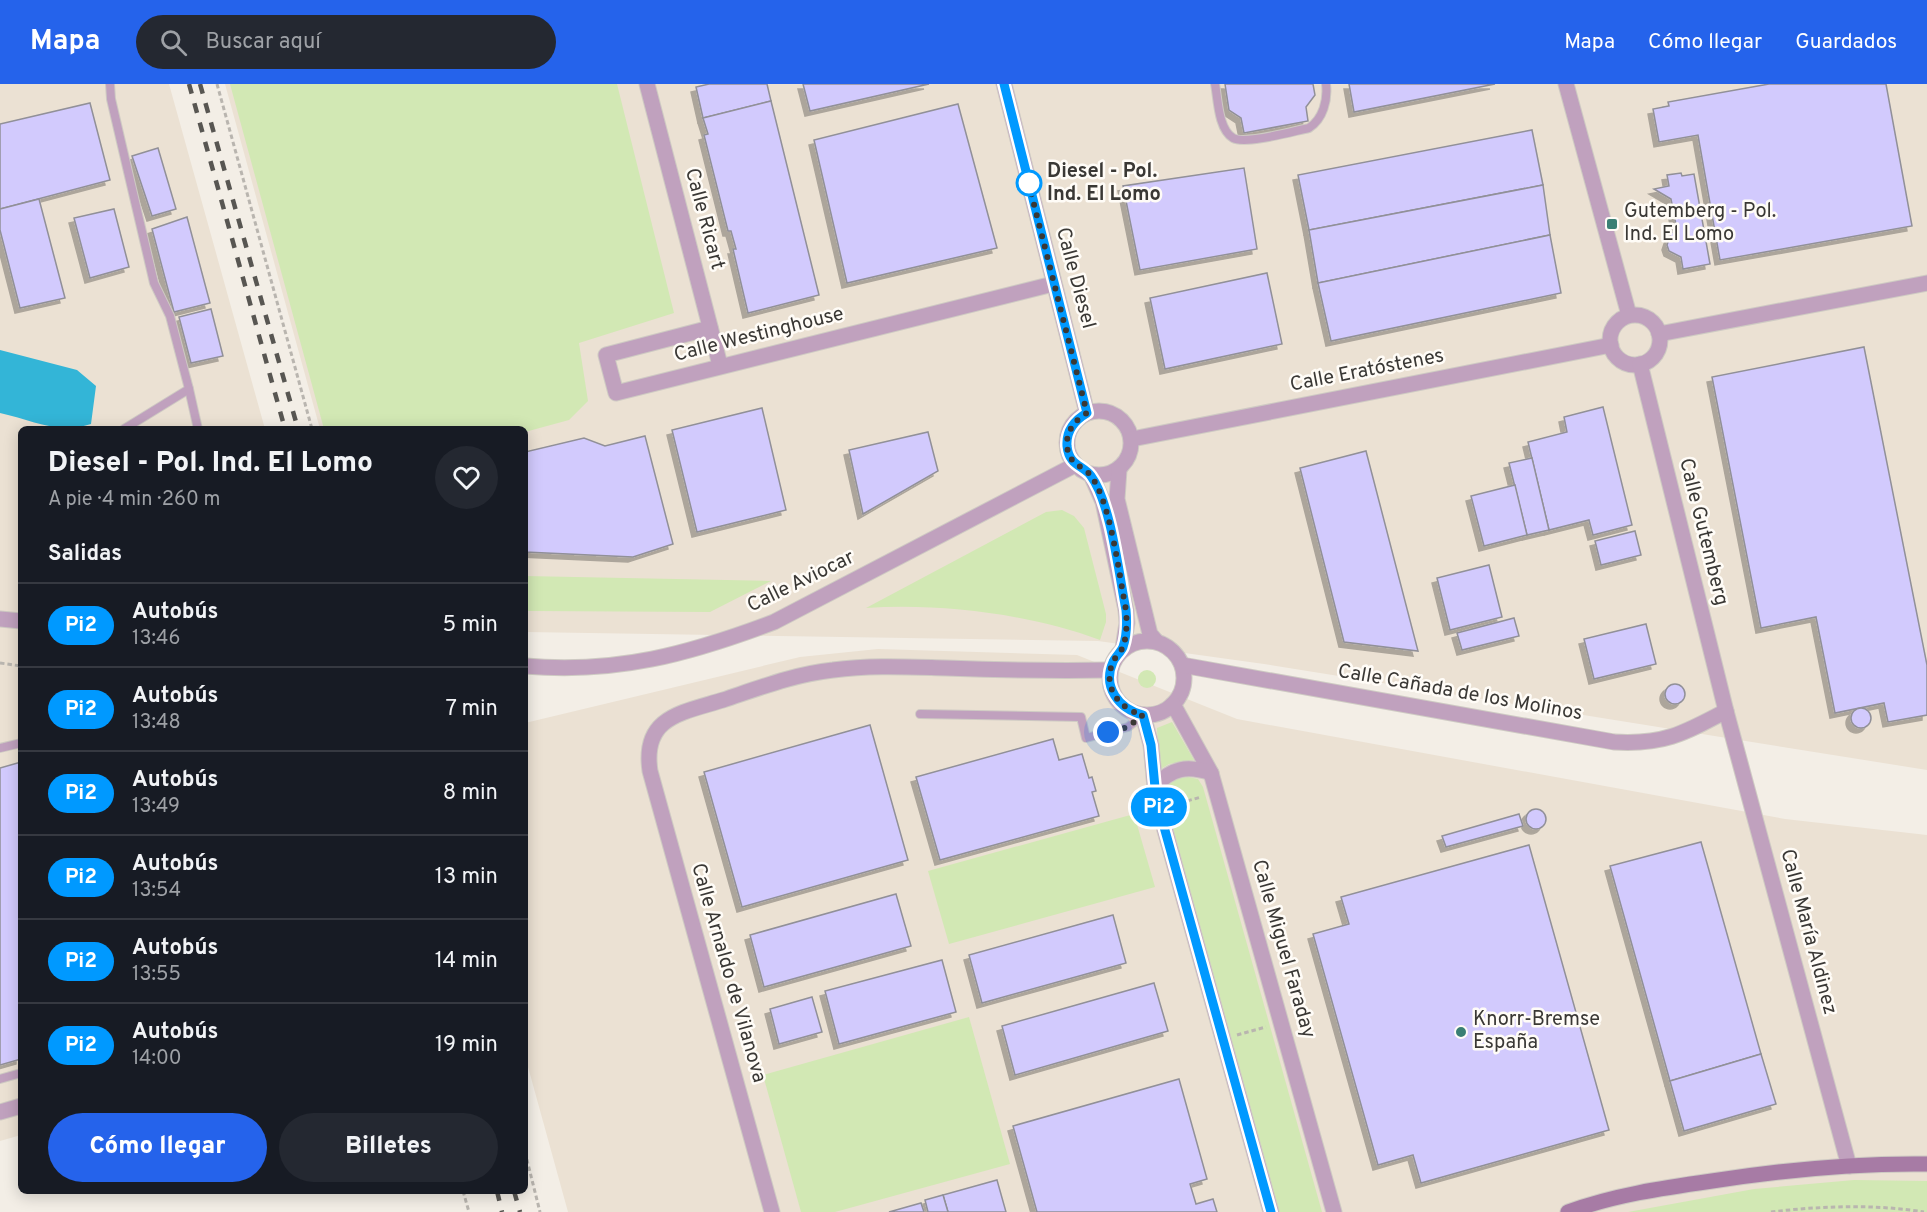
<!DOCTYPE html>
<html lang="es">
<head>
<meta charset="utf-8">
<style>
  :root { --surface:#171b24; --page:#242831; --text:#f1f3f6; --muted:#9ea1a6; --line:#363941; --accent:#2563eb }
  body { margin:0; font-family:Overpass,sans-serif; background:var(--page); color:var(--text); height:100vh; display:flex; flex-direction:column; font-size:22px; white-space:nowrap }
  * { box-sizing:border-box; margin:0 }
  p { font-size:20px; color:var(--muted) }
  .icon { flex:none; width:33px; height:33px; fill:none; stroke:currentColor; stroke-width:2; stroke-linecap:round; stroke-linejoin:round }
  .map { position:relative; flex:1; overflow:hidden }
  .sheet { position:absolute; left:18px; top:342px; width:510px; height:768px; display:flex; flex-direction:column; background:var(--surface); border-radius:9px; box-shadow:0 3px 15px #0003 }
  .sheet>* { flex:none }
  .badge { padding:0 12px; border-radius:20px; font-size:21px; line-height:39px }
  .you { position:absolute; width:30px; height:30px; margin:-15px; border:4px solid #fff; border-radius:50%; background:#1a73e8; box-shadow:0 0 0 9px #1a73e833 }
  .map>.badge { position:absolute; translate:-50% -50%; box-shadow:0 0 0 3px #fff }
  h2 { padding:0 30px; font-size:22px; line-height:54px }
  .round { display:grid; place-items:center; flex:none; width:63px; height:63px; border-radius:32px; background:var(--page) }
  .overview { display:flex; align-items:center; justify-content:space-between; height:102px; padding:0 30px }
  h1 { font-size:28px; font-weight:800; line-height:45px }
  .button { display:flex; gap:12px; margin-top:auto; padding:12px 30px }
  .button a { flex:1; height:69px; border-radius:36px; background:var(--accent); color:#fff; font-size:24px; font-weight:800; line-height:69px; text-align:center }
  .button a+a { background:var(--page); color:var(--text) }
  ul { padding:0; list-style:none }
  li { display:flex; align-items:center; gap:18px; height:84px; padding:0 30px; border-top:2px solid var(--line) }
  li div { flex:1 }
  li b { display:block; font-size:22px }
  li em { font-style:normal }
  li .badge { min-width:66px; font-weight:700; text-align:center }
  header { display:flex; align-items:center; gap:36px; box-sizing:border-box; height:84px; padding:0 30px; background:var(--accent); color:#fff }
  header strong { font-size:28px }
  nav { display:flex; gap:33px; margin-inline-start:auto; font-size:21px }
  .search { width:420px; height:54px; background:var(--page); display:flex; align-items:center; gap:15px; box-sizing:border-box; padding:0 21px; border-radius:33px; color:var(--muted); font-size:22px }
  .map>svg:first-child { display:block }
  .built { fill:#ebe1d3 }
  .green { fill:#d2e8b4 }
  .water { fill:#33b5d7 }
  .building { fill:#d2cafd; stroke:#919098; stroke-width:1.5; filter:url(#shadow) }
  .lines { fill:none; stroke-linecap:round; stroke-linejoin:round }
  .lane-casing { stroke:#cecac3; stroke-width:10 }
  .street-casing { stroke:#cecac3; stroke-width:17 }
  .secondary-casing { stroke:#cecac3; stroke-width:17 }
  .path { stroke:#b9b5af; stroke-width:3; stroke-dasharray:4.5 3; stroke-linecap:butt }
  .lane { stroke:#c0a1be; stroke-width:8 }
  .street { stroke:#c0a1be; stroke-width:15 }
  .secondary { stroke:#a77ba5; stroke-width:15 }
  .rail { stroke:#585652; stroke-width:4.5; stroke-dasharray:10 10; stroke-linecap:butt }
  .line-casing { stroke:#fff; stroke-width:14 }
  .line { stroke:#09f; stroke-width:9 }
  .walk { stroke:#3a3835; stroke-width:6; stroke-dasharray:0 10.8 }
  .stop-dot { fill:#fff; stroke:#09f; stroke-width:3 }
  .poi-dot { fill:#3a7f74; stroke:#fffcf7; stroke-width:2 }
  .labels { text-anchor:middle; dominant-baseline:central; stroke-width:5; stroke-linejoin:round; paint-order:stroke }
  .stop-label { font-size:20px; font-weight:bold; fill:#3a3835; stroke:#fffcf7; text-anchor:start }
  .poi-label { font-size:20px; fill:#3a3835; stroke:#fffcf7; text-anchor:start }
  .street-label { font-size:20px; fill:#3a3835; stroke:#fffcf7 }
</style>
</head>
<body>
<header>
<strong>Mapa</strong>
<div class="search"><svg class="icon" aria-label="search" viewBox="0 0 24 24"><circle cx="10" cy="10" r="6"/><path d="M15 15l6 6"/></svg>Buscar aquí</div>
<nav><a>Mapa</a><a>Cómo llegar</a><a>Guardados</a></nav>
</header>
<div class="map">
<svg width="1927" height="1128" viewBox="0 0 1927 1128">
  <defs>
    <filter id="shadow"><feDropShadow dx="-5" dy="5" stdDeviation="0" flood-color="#0004"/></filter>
  </defs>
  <rect width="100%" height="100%" fill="#f3eee6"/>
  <g class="built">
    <path d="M0,0h169l96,345h-244v706l-21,6z"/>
    <path d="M225,0h1702v686l-663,-106 -166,-23 -573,-9v-203h-205z"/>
    <path d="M878,565l199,6 160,64 548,100 142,16v377h-1359l-43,-156v-333l275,-66z"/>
  </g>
  <g class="green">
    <path d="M230,0h387l57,229 -95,30 9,58 -19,19 -44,12v-3h-201z"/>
    <path d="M1062,426l12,6 10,12 22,86v8l-6,18c-70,-26 -159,-37 -234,-32l180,-96z"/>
    <path d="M525,492l246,5 -61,31 -180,-1h-5z"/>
    <circle cx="1147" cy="595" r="9"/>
    <path d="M1172,638l22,38 -25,4 -10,6 -2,-42z"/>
    <path d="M1188,693l10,2 5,8 119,425h-43l-115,-412 1,-13 10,-8z"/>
    <path d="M1134,730l21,73 -206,57 -21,-73z"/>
    <path d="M969,933l41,147 -175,48h-34l-38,-137z"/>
    <path d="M1854,1096l73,1v31h-299l126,-23z"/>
  </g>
  <path class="water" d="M0,266l77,20 19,16 -5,38c-34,11 -58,-4 -91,-11z"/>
  <g class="building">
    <path d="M709,0h58l4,17 -68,17 -7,-31z"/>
    <path d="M803,0h126l-119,27z"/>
    <path d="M1225,0h88l2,11 -9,12 2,14 -64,12 -3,-15 -12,-8z"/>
    <path d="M1349,0h146l-141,28z"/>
    <path d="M1769,0h117l26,142 -192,34 -22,-125 -39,7 -6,-33 16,-3 -1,-4z"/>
    <path d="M771,17l48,194 -71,18 -15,-64h3l-5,-18h-3l-24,-96 4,-1 -5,-16z"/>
    <path d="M90,19l20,77 -110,29v-85z"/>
    <path d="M958,20l39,144 -150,35 -33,-143z"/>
    <path d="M1532,46l11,55 -234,45 -11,-55z"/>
    <path d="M158,64l18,61 -24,7 -20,-60z"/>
    <path d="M1244,84l13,81 -117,21 -17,-84z"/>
    <path d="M1681,89l1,3 12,-2 16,90 -27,5 -2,-12 -12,-6 -2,-6 4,-12 6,-3 -6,-31 -17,-10 15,-3 -2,-11z"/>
    <path d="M1543,101l7,50 -232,48 -9,-53z"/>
    <path d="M39,115l26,99 -45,10 -20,-78v-21z"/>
    <path d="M114,125l15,58 -39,11 -16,-60z"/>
    <path d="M187,133l23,86 -36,9 -22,-83z"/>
    <path d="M1550,151l11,58 -230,48 -13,-58z"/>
    <path d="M1267,189l15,71 -117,25 -15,-71z"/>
    <path d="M211,225l12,47 -32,7 -12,-46z"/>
    <path d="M1864,263l63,318v50l-39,7 -4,-19 -49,10 -19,-96 -55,11 -49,-251z"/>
    <path d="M1603,323l29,118 -39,10 -4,-15 -40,10 -21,-88 39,-10 -3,-15z"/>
    <path d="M762,324l24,102 -89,22 -25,-102z"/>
    <path d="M928,348l10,39 -75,43 -14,-64z"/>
    <path d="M645,352l28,108 -40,13 -108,-5v-100l59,-14 21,8z"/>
    <path d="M1366,367l52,200 -74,-9 -44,-174z"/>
    <path d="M1532,374l17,72 -22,5 -18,-72z"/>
    <path d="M1515,401l12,50 -43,11 -13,-50z"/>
    <path d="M1635,447l6,24 -40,10 -6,-24z"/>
    <path d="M1489,481l13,52 -52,13 -13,-52z"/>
    <path d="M1514,534l5,18 -57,14 -5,-17z"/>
    <path d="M1646,540l10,40 -62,15 -10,-40z"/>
    <circle cx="1675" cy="610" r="10"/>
    <circle cx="1861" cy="634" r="10"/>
    <path d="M870,641l38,135 -166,47 -38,-135z"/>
    <path d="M1053,655l6,21 23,-6 7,24 3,-1 4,14 -4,1 7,24 -159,44 -24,-83z"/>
    <path d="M21,678v297l-21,6v-297z"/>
    <circle cx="1536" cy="735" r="10"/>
    <path d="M1519,730l4,12 -77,21 -4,-11z"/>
    <path d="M1701,758l60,212 -91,27 -60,-215z"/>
    <path d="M1529,761l80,285 -188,53 -8,-28 -35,10 -65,-231 36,-10 -8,-27z"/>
    <path d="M896,810l15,52 -147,41 -14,-52z"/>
    <path d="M1113,831l13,48 -144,40 -13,-48z"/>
    <path d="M942,876l14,52 -117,32 -14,-53z"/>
    <path d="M1154,899l14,48 -153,44 -13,-49z"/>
    <path d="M812,913l10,35 -43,12 -9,-35z"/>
    <path d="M1761,970l15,50 -92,27 -14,-50z"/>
    <path d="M1179,995l28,100 -17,5 6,20 17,-5 4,13h-180l-24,-86z"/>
    <path d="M997,1096l9,32h-58l-5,-17z"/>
    <path d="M943,1111l5,17h-20l-3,-12z"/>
    <path d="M921,1119l3,9h-35z"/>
  </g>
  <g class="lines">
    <g class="lane-casing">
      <g id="lane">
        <path d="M110,0l1,15 43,184 16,33 19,73 -65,40"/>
        <path d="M1215,0c3,15 3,45 18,54 12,7 61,-7 76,-10 14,-9 19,-28 17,-44"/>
        <path d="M189,305l9,40"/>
        <path d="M920,630l161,3 5,21 42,-11 15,-12"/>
        <path d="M0,664l21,-5"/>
        <path d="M0,995l21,-6"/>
      </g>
    </g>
    <g class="street-casing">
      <g id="street">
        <path d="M647,0l73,281"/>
        <path d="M1004,0l83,329"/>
        <path d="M1566,0l63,231"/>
        <circle cx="1635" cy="256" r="25"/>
        <path d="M710,244l-104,27 10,38 437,-109"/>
        <path d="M1659,250l268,-51"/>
        <path d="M1640,280l86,347 123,455"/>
        <circle cx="1099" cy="359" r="32"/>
        <path d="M1132,355l479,-94"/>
        <path d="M1119,386l-2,29 33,135 6,7"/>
        <path d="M1091,391l12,27 23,108 1,13 -4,25"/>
        <path d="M0,535l21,2"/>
        <circle cx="1147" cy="594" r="37"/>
        <path d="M1182,581l432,77c49,3 69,-8 112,-31"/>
        <path d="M525,582c92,8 164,-12 249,-44l301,-157"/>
        <path d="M1173,620l38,69 123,439"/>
        <path d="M1143,631l8,30 5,53 115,414"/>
        <path d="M1155,702c17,-18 32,-21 56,-13"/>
        <path d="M0,1028l21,-6"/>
        <path d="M772,1128l-122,-441c-8,-54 31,-58 73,-71 36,-12 72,-26 110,-30 38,-5 75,-3 113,-2 55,2 109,3 164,2"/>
      </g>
    </g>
    <g class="secondary-casing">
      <path id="secondary" d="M1568,1128c46,-17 95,-24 144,-31 71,-11 143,-18 215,-17"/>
    </g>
    <g class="path">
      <path d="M217,0l95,345"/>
      <path d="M0,579l21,3"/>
      <path d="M1173,721l28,-8"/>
      <path d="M1237,951l29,-8"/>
      <path d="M525,1068l15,60"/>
      <path d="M463,1107l6,21"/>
      <path d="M1771,1128c49,-6 104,-8 153,0"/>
    </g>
    <use href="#lane" class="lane"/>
    <use href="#street" class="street"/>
    <use href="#secondary" class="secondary"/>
    <g class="rail">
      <path d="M189,0l96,345"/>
      <path d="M200,0l98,345"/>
      <path d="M497,1107l5,21"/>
      <path d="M514,1107l6,21"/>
    </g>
  </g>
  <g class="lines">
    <g class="line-casing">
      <path id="line" d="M1004,0l83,329c-12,7 -21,18 -20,33 2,20 16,19 24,30 20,27 28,99 35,134 1,11 1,25 -3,37 -2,5 -8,10 -10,15 -11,25 6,47 30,53l8,30 5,53 115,414"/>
    </g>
    <use href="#line" class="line"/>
    <path class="walk" d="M1029,99l-3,-10 61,240c-12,7 -21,18 -20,33 2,20 16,19 24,30 20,27 28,99 35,134 1,11 1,25 -3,37 -2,5 -8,10 -10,15 -11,25 6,47 30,53l-15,12 -20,5"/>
  </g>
  <circle class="stop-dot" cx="1029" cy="99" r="12"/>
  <g class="poi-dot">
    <rect x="1606" y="134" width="12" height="12" rx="3"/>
    <circle cx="1461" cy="948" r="6"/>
  </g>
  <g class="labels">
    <g class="stop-label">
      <text x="1047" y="88">Diesel - Pol.<tspan x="1047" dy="23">Ind. El Lomo</tspan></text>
    </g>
    <g class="poi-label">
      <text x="1624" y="128">Gutemberg - Pol.<tspan x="1624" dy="23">Ind. El Lomo</tspan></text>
      <text x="1473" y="936">Knorr-Bremse<tspan x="1473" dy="23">España</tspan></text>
    </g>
    <g class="street-label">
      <text transform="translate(704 135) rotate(75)">Calle Ricart</text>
      <text transform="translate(1075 194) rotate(75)">Calle Diesel</text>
      <text transform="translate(759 251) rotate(-14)">Calle Westinghouse</text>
      <text transform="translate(1367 287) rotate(-11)">Calle Eratóstenes</text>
      <text transform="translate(1703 448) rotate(76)">Calle Gutemberg</text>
      <text transform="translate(801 498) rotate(-26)">Calle Aviocar</text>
      <text transform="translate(1460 609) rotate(10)">Calle Cañada de los Molinos</text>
      <text transform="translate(1808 848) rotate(75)">Calle María Aldinez</text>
      <text transform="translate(1283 865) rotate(74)">Calle Miguel Faraday</text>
      <text transform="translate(728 889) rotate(74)">Calle Arnaldo de Vilanova</text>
    </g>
  </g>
</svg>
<div class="you" style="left:1108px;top:648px"></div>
<b class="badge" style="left:1159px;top:723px;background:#09f;color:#fff">Pi2</b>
<section class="sheet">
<div class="overview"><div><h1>Diesel - Pol. Ind. El Lomo</h1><p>A pie · 4 min · 260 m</p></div><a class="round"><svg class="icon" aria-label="heart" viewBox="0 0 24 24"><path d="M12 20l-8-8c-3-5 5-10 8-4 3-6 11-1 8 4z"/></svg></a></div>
<h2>Salidas</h2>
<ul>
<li><span class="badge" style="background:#09f;color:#fff">Pi2</span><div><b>Autobús</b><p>13:46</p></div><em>5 min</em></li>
<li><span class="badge" style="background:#09f;color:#fff">Pi2</span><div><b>Autobús</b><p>13:48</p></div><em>7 min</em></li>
<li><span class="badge" style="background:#09f;color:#fff">Pi2</span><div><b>Autobús</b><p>13:49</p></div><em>8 min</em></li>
<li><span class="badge" style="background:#09f;color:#fff">Pi2</span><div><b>Autobús</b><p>13:54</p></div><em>13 min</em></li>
<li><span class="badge" style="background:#09f;color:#fff">Pi2</span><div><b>Autobús</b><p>13:55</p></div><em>14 min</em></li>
<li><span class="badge" style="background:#09f;color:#fff">Pi2</span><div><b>Autobús</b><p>14:00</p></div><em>19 min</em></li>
</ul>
<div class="button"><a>Cómo llegar</a><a>Billetes</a></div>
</section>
</div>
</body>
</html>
